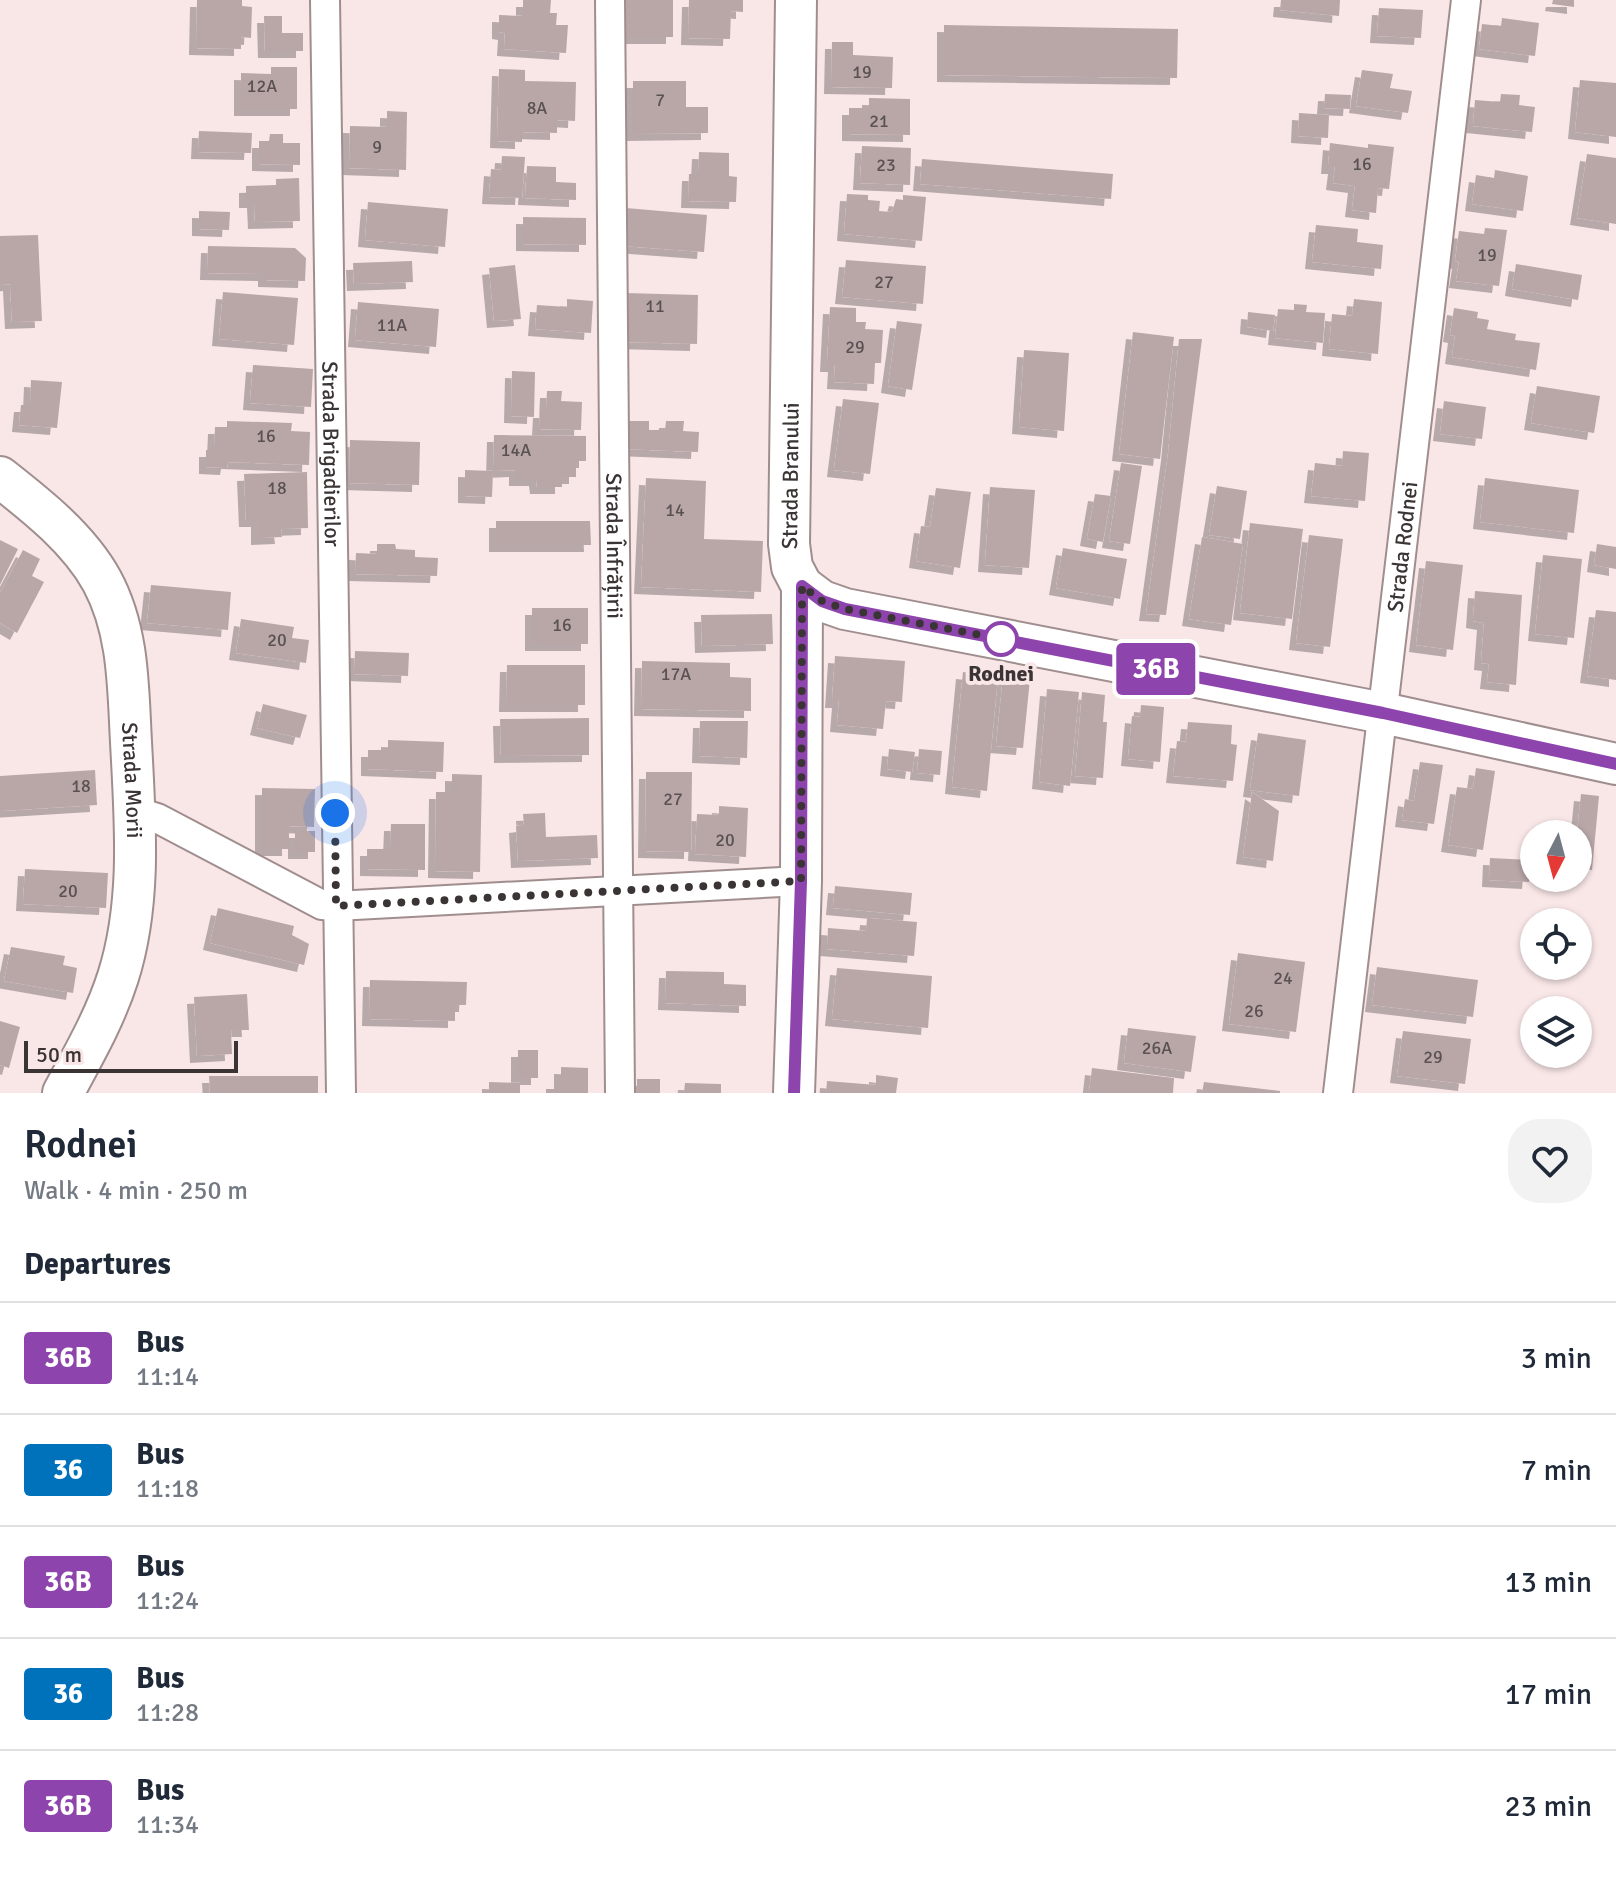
<!DOCTYPE html>
<html lang="en">
<head>
<meta charset="utf-8">
<style>
  :root { --surface:#fff; --page:#f2f2f3; --text:#1f2937; --muted:#747a83; --line:#e0e1e3 }
  body { margin:0; font-family:Signika,sans-serif; background:var(--page); color:var(--text); height:100vh; display:flex; flex-direction:column; font-size:30px; white-space:nowrap }
  * { box-sizing:border-box; margin:0 }
  p { font-size:26px; color:var(--muted) }
  .icon { flex:none; width:44px; height:44px; fill:none; stroke:currentColor; stroke-width:2; stroke-linecap:round; stroke-linejoin:round }
  .map { position:relative; height:1093px; overflow:hidden }
  .sheet { display:flex; flex-direction:column; background:var(--surface); flex:1 }
  .sheet>* { flex:none }
  .badge { padding:0 16px; border-radius:6px; font-size:28px; line-height:52px }
  .needle { width:52px; rotate:186deg }
  .tools { position:absolute; left:1520px; top:820px; display:grid; gap:16px }
  .tools a { display:grid; place-items:center; width:72px; height:72px; border-radius:50%; background:var(--surface); box-shadow:0 2px 6px #0004; font-size:40px }
  .scale { position:absolute; left:24px; bottom:20px; width:214px; box-sizing:border-box; padding-left:8px; border:4px solid #3b3435; border-top:0; font-size:22px; line-height:28px; white-space:nowrap; color:#3b3435; -webkit-text-stroke:6px #f9e6e7; paint-order:stroke }
  .you { position:absolute; width:40px; height:40px; margin:-20px; border:6px solid #fff; border-radius:50%; background:#1a73e8; box-shadow:0 0 0 12px #1a73e833 }
  .map>.badge { position:absolute; translate:-50% -50%; box-shadow:0 0 0 4px #fff }
  h2 { padding:0 24px; font-size:30px; line-height:72px }
  .round { display:grid; place-items:center; flex:none; width:84px; height:84px; border-radius:32px; background:var(--page) }
  .summary { display:flex; align-items:center; justify-content:space-between; height:136px; padding:0 24px }
  h1 { font-size:38px; font-weight:600; line-height:60px }
  ul { padding:0; list-style:none }
  li { display:flex; align-items:center; gap:24px; height:112px; padding:0 24px; border-top:2px solid var(--line) }
  li div { flex:1 }
  li b { display:block; font-size:30px }
  li em { font-style:normal }
  li .badge { min-width:88px; font-weight:700; text-align:center }
  .map>svg:first-child { display:block }
  .building { fill:#b9a7a8; filter:url(#shadow) }
  .lines { fill:none; stroke-linecap:round; stroke-linejoin:round }
  .street-casing { stroke:#a08e8f; stroke-width:32 }
  .secondary-casing { stroke:#a08e8f; stroke-width:44 }
  .street { stroke:#fff; stroke-width:28 }
  .secondary { stroke:#fff; stroke-width:40 }
  .line-casing { stroke:#fff; stroke-width:18 }
  .line { stroke:#8e44ad; stroke-width:12 }
  .walk { stroke:#3b3435; stroke-width:8; stroke-dasharray:0 14.4 }
  .stop-dot { fill:#fff; stroke:#8e44ad; stroke-width:4 }
  .labels { text-anchor:middle; dominant-baseline:central; stroke-width:8; stroke-linejoin:round; paint-order:stroke }
  .number-label { font-size:18px; fill:#5a5152 }
  .street-label { font-size:22px; fill:#3b3435; stroke:#f9e6e7 }
  .stop-label { font-size:22px; font-weight:bold; fill:#3b3435; stroke:#f9e6e7 }
</style>
</head>
<body>
<div class="map">
<svg width="1616" height="1093" viewBox="0 0 1616 1093">
  <defs>
    <filter id="shadow"><feDropShadow dx="-7" dy="7" stdDeviation="0" flood-color="#0004"/></filter>
  </defs>
  <rect width="100%" height="100%" fill="#f9e6e7"/>
  <g class="building">
    <path d="M197,0h45v6l10,1 -1,31 -10,-1v12l-45,-1z"/>
    <path d="M523,0h28l-1,13h7l-1,12h12l-2,28 -62,-4 1,-16 -6,-1v-17l24,1z"/>
    <rect x="625" y="0" width="48" height="37"/>
    <path d="M689,0h54v12l-12,-1 -1,28 -42,-1z"/>
    <path d="M1281,0h59l-1,16 -59,-6z"/>
    <path d="M1553,0h21v7l-22,-3z"/>
    <path d="M1379,8l44,2 -2,28 -44,-2z"/>
    <path d="M264,16h18v17h21v18h-38z"/>
    <path d="M1502,18l37,5 -4,33 -56,-7 3,-25 19,2z"/>
    <path d="M944,25l234,4 -1,49 -233,-3z"/>
    <path d="M832,42h21v13l40,2 -1,31 -61,-1z"/>
    <path d="M271,67h26v42h-56v-36l30,1z"/>
    <path d="M499,69l26,1v11l51,1 -1,39 -18,-1v13l-35,-1v10l-25,-1z"/>
    <path d="M1362,70l31,4 -3,14 22,3 -4,22 -52,-7z"/>
    <path d="M1580,80l36,3v54l-41,-5z"/>
    <path d="M633,81h53v26h22v26l-75,1z"/>
    <path d="M1325,94l26,1 -1,14 -26,-1z"/>
    <path d="M1501,94l19,1 -1,10 16,2 -3,25 -59,-6 2,-26 25,2z"/>
    <path d="M869,98l41,1v36l-61,-1v-26h20z"/>
    <path d="M387,111l20,1 -1,58 -57,-2 1,-42 37,1z"/>
    <path d="M1299,113l30,2 -1,23 -30,-2z"/>
    <path d="M199,131l53,2 -1,20 -53,-1z"/>
    <path d="M270,134h13v9h17v22l-41,-1v-23h10z"/>
    <path d="M1330,143l38,5v-4l26,3 -5,42 -11,-1 -2,25 -24,-3 3,-24 -22,-3 2,-16h-7z"/>
    <path d="M862,146l49,2 -1,37 -50,-2z"/>
    <path d="M699,152l30,1v23l8,1 -1,25 -48,-1 1,-27h9z"/>
    <path d="M1587,154l29,4v66l-39,-6z"/>
    <path d="M502,156l23,1 -3,41 -33,-1 2,-28 10,1z"/>
    <path d="M922,159l191,15 -2,25 -191,-15z"/>
    <path d="M527,166l29,1v15l20,1v17l-51,-2z"/>
    <path d="M1495,170l33,6 -5,35 -51,-7 4,-29 18,3z"/>
    <path d="M299,178l1,43 -45,1 -1,-21h-8v-15l30,-1v-6z"/>
    <path d="M847,194l21,1v5l12,1 -1,10 13,1 4,-13 7,1v-5l23,2 -4,44 -78,-7z"/>
    <path d="M368,202l80,7 -3,38 -80,-7z"/>
    <path d="M626,208l81,7 -3,37 -81,-6z"/>
    <path d="M199,211l31,1 -1,18 -30,-1z"/>
    <path d="M523,217l63,1v27l-63,-1z"/>
    <path d="M1316,225l42,4 -1,13 26,3 -2,24 -69,-7z"/>
    <path d="M1485,228l22,2 -8,56 -43,-5 3,-19 -4,-1 4,-30 25,3z"/>
    <path d="M38,235l4,86 -30,1 -2,-38 -10,1v-49z"/>
    <path d="M208,246l87,2 11,10 -1,23 -40,-1v-6l-58,-1z"/>
    <path d="M846,260l80,6 -3,38 -81,-7z"/>
    <path d="M412,261l1,21 -59,2 -1,-21z"/>
    <path d="M1516,264l66,11 -4,25 -66,-11z"/>
    <path d="M515,265l6,54 -27,2 -5,-53z"/>
    <path d="M223,292l75,6 -4,47 -75,-6z"/>
    <path d="M625,293l73,2 -1,49 -73,-2z"/>
    <path d="M567,299l26,2 -2,32 -56,-4 2,-24 30,2z"/>
    <path d="M1354,299l28,3 -4,52 -49,-5 3,-35 20,2z"/>
    <path d="M358,302l81,7 -3,38 -81,-7z"/>
    <path d="M1294,304l13,1 -1,7 19,1 -2,30 -48,-5 3,-29 16,1z"/>
    <path d="M830,307l26,1v14h10l-1,7 18,1 -2,33h-6l-1,21 -40,-2 1,-17h-8z"/>
    <path d="M1454,308l24,4 -1,6 12,2 -2,9 29,5 -1,6 25,3 -4,27 -84,-13 3,-21 -5,-1z"/>
    <path d="M1248,312l27,3 -2,16 -26,-4z"/>
    <path d="M897,321l25,3 -10,66 -24,-4z"/>
    <path d="M1133,332l41,5 -14,122 -41,-5z"/>
    <path d="M1179,339h23l-36,276 -20,-1 22,-160z"/>
    <path d="M1024,350l45,3 -5,78 -45,-4z"/>
    <path d="M253,365l60,4 -2,38 -61,-4z"/>
    <path d="M512,371l23,1 -1,45 -23,-1z"/>
    <path d="M31,380l31,2 -5,46 -38,-3 2,-20h9z"/>
    <path d="M1537,386l63,10 -6,37 -63,-10z"/>
    <path d="M547,391h15l-1,10 21,1 -1,28 -42,-1 1,-18h6z"/>
    <path d="M843,399l36,4 -9,71 -36,-4z"/>
    <path d="M1444,401l42,6 -4,32 -42,-5z"/>
    <path d="M227,421l65,2 -1,8 19,1 -1,33 -81,-3 -1,6 -21,-1v-17h8l1,-23h12z"/>
    <path d="M625,421h24v9h16l1,-9h18l-1,10 16,1 -1,20 -74,-3z"/>
    <path d="M494,435l92,1v25h-10v16h-14v10h-25l-1,-8h-20v-9l-23,1z"/>
    <path d="M350,440l70,2 -1,43 -70,-2z"/>
    <path d="M1343,451l26,2 -4,48 -54,-5 4,-33 27,3z"/>
    <path d="M1121,463l21,3 -12,78 -21,-3z"/>
    <path d="M465,470l28,1 -1,26 -27,-1z"/>
    <path d="M307,472l1,56 -27,1 1,8 -24,1v-18h-12l-2,-46z"/>
    <path d="M646,478l60,3 -2,58 59,2 -2,51 -120,-5z"/>
    <path d="M1485,478l94,12 -5,43 -94,-11z"/>
    <path d="M1217,486l30,5 -7,48 -31,-4z"/>
    <path d="M990,487l45,3 -6,78 -44,-3z"/>
    <path d="M936,488l35,4 -11,76 -44,-7 5,-35 9,1z"/>
    <path d="M1095,494l16,2 -8,46 -16,-3z"/>
    <path d="M496,521h94l1,24h-95z"/>
    <path d="M1250,523l53,6 -11,90 -52,-6z"/>
    <path d="M1309,535l34,4 -13,108 -34,-4z"/>
    <path d="M1202,537l41,7 -12,81 -42,-6z"/>
    <path d="M0,540l18,9 -18,36z"/>
    <path d="M377,544h18l1,5 19,1v7l23,1 -1,18 -82,-2 1,-21 21,1z"/>
    <path d="M1597,544l19,3v22l-22,-4z"/>
    <path d="M1063,548l64,11 -7,40 -64,-11z"/>
    <path d="M23,550l17,9 -8,17 12,6 -27,51 -17,-10v-30z"/>
    <path d="M1543,555l39,4 -8,79 -39,-4z"/>
    <path d="M1426,561l37,4 -10,85 -37,-5z"/>
    <path d="M151,585l80,7 -3,38 -81,-7z"/>
    <path d="M1475,591l47,4 -6,90 -29,-3 2,-18 -8,-1 3,-40 -11,-2z"/>
    <rect x="532" y="608" width="56" height="36"/>
    <path d="M1596,610l20,2v68l-29,-4z"/>
    <path d="M772,614l1,30 -71,2 -1,-31z"/>
    <path d="M241,619l53,8 -2,11 17,2 -3,23 -70,-10z"/>
    <path d="M355,651l54,2 -1,23 -54,-2z"/>
    <path d="M835,656l70,5 -3,41 -16,-1 -3,28 -46,-4 2,-24h-7z"/>
    <path d="M642,661l88,2v14l21,1v33l-110,-2z"/>
    <path d="M507,665h78v40h-79z"/>
    <path d="M963,672l35,4 -11,115 -35,-4z"/>
    <path d="M1003,677l27,2 -7,69 -27,-2z"/>
    <path d="M1047,689l32,3 -9,94 -31,-4z"/>
    <path d="M1082,692l23,3 -2,27h4l-4,56 -28,-2z"/>
    <path d="M263,704l44,11 -7,23 -43,-10z"/>
    <path d="M1141,705l23,2 -4,55 -32,-3 4,-43 8,1z"/>
    <path d="M589,718v37l-88,1 -1,-37z"/>
    <path d="M700,721h48l-1,37 -48,-2z"/>
    <path d="M1188,722l44,3 -1,19 6,1 -4,36 -60,-5 4,-35 9,1z"/>
    <path d="M1258,733l48,7 -7,56 -49,-6z"/>
    <path d="M388,740l56,2 -1,30 -75,-3v-19h20z"/>
    <path d="M889,749l26,3 -3,20 -25,-3z"/>
    <path d="M919,749l23,2 -2,24 -23,-2z"/>
    <path d="M1420,762l23,3 -9,59 -32,-4 3,-21 9,2z"/>
    <path d="M1476,768l19,3 -12,79 -35,-5 9,-58 16,2z"/>
    <path d="M95,770l2,35 -97,6v-35z"/>
    <path d="M646,772h46l-1,80 -46,-1z"/>
    <path d="M452,774l30,1 -2,97 -45,-1 1,-79h16z"/>
    <path d="M262,788l53,1 -1,38 -25,-1v23h-27z"/>
    <path d="M1252,792l27,19 -6,50 -30,-4z"/>
    <path d="M1581,794l18,2 -7,74 -14,-1 -1,-35z"/>
    <path d="M719,806l29,2 -2,49 -51,-3 2,-40 22,1z"/>
    <path d="M545,813l1,24 51,-2 1,23 -80,3 -2,-35 8,-1 -1,-11z"/>
    <path d="M391,824h34v46l-58,-1v-20h23z"/>
    <rect x="295" y="831" width="20" height="21"/>
    <path d="M1490,858l41,2 -2,22 -40,-2z"/>
    <path d="M25,869l83,4 -2,35 -83,-4z"/>
    <path d="M835,886l77,7 -2,22 -77,-7z"/>
    <path d="M218,908l76,18 -2,9 17,9 -5,21 -94,-22z"/>
    <path d="M867,918l50,4 -3,34 -87,-7 1,-21 38,3z"/>
    <path d="M11,947l54,9 -2,9 14,3 -4,25 -69,-12z"/>
    <path d="M1238,953l67,9 -9,70 -67,-8z"/>
    <path d="M1377,967l101,13 -5,37 -101,-12z"/>
    <path d="M837,968l95,8 -4,52 -96,-9z"/>
    <path d="M666,971l58,1v12l22,1v21l-81,-3z"/>
    <path d="M370,980l97,2 -1,23h-11v16l-86,-2z"/>
    <path d="M247,994l2,36h-18l1,24 -35,2 -3,-59z"/>
    <path d="M0,1021l20,6 -11,41 -9,-3z"/>
    <path d="M1128,1028l68,8 -5,36 -67,-9z"/>
    <path d="M1403,1031l68,8 -6,45 -68,-8z"/>
    <rect x="518" y="1050" width="20" height="28"/>
    <path d="M561,1067l27,1v25h-42v-4h15z"/>
    <path d="M1092,1068l82,10 -1,15h-84z"/>
    <path d="M876,1075l22,3 -2,15h-70l1,-12 49,4z"/>
    <path d="M209,1076h109v17h-108z"/>
    <rect x="637" y="1079" width="23" height="14"/>
    <path d="M489,1082l31,1v10h-31z"/>
    <path d="M1204,1082l76,9v2h-78z"/>
    <path d="M685,1083l36,1v9h-37z"/>
  </g>
  <g class="lines">
    <g class="street-casing">
      <g id="street">
        <path id="s1" d="M325,0l16,1093"/>
        <path id="s2" d="M610,0l10,1093"/>
        <path d="M135,811l22,7 165,87 14,1 465,-25"/>
        <path id="s3" d="M1338,1093l128,-1093"/>
      </g>
    </g>
    <g class="secondary-casing">
      <g id="secondary">
        <path id="s4" d="M0,477c37,29 79,62 102,104 27,50 26,106 29,161 4,78 11,160 -13,235 -13,41 -35,79 -55,116"/>
        <path d="M802,586l20,15 23,8 538,104 233,51"/>
        <path id="s5" d="M794,1093l7,-212 1,-295 -10,-19 -3,-23 7,-544"/>
      </g>
    </g>
    <use href="#street" class="street"/>
    <use href="#secondary" class="secondary"/>
  </g>
  <g class="lines">
    <g class="line-casing">
      <path id="line" d="M794,1093l7,-212 1,-295 20,15 23,8 538,104 233,51"/>
    </g>
    <use href="#line" class="line"/>
    <path class="walk" d="M335,813l1,93 465,-25 1,-295 20,15 23,8 156,30"/>
  </g>
  <circle class="stop-dot" cx="1001" cy="639" r="16"/>
  <g class="labels">
    <g class="number-label">
      <text x="862" y="72">19</text>
      <text x="262" y="86">12A</text>
      <text x="660" y="100">7</text>
      <text x="537" y="108">8A</text>
      <text x="879" y="121">21</text>
      <text x="377" y="147">9</text>
      <text x="1362" y="164">16</text>
      <text x="886" y="165">23</text>
      <text x="1487" y="255">19</text>
      <text x="884" y="282">27</text>
      <text x="655" y="306">11</text>
      <text x="392" y="325">11A</text>
      <text x="855" y="347">29</text>
      <text x="266" y="436">16</text>
      <text x="516" y="450">14A</text>
      <text x="277" y="488">18</text>
      <text x="675" y="510">14</text>
      <text x="562" y="625">16</text>
      <text x="277" y="640">20</text>
      <text x="676" y="674">17A</text>
      <text x="81" y="786">18</text>
      <text x="673" y="799">27</text>
      <text x="725" y="840">20</text>
      <text x="68" y="891">20</text>
      <text x="1283" y="978">24</text>
      <text x="1254" y="1011">26</text>
      <text x="1157" y="1048">26A</text>
      <text x="1433" y="1057">29</text>
    </g>
    <g class="street-label">
      <text stroke="none"><textPath href="#s1" startOffset="454">Strada Brigadierilor</textPath></text>
      <text stroke="none"><textPath href="#s5" startOffset="620">Strada Branului</textPath></text>
      <text stroke="none"><textPath href="#s2" startOffset="546">Strada Înfrățirii</textPath></text>
      <text stroke="none"><textPath href="#s3" startOffset="550">Strada Rodnei</textPath></text>
      <text stroke="none"><textPath href="#s4" startOffset="350">Strada Morii</textPath></text>
    </g>
    <g class="stop-label">
      <text x="1001" y="673">Rodnei</text>
    </g>
  </g>
</svg>
<div class="tools">
<a><svg class="needle" viewBox="-14 -14 28 28"><path d="M0-13l5 13h-10z" fill="#e53935"/><path d="M0 13l5-13h-10z" fill="#747a83"/></svg></a>
<a><svg class="icon" aria-label="locate" viewBox="0 0 24 24"><circle cx="12" cy="12" r="6"/><path d="M12 2v4M12 18v4M2 12h4M18 12h4"/></svg></a>
<a><svg class="icon" aria-label="layers" viewBox="0 0 24 24"><path d="M12 4l9 5-9 5-9-5zM3 14l9 5 9-5"/></svg></a>
</div>
<div class="scale">50 m</div>
<div class="you" style="left:335px;top:813px"></div>
<b class="badge" style="left:1156px;top:669px;background:#8e44ad;color:#fff">36B</b>
</div>
<section class="sheet">
<div class="summary"><div><h1>Rodnei</h1><p>Walk · 4 min · 250 m</p></div><a class="round"><svg class="icon" aria-label="heart" viewBox="0 0 24 24"><path d="M12 20l-8-8c-3-5 5-10 8-4 3-6 11-1 8 4z"/></svg></a></div>
<h2>Departures</h2>
<ul>
<li><span class="badge" style="background:#8e44ad;color:#fff">36B</span><div><b>Bus</b><p>11:14</p></div><em>3 min</em></li>
<li><span class="badge" style="background:#0072bc;color:#fff">36</span><div><b>Bus</b><p>11:18</p></div><em>7 min</em></li>
<li><span class="badge" style="background:#8e44ad;color:#fff">36B</span><div><b>Bus</b><p>11:24</p></div><em>13 min</em></li>
<li><span class="badge" style="background:#0072bc;color:#fff">36</span><div><b>Bus</b><p>11:28</p></div><em>17 min</em></li>
<li><span class="badge" style="background:#8e44ad;color:#fff">36B</span><div><b>Bus</b><p>11:34</p></div><em>23 min</em></li>
</ul>
</section>
</body>
</html>
